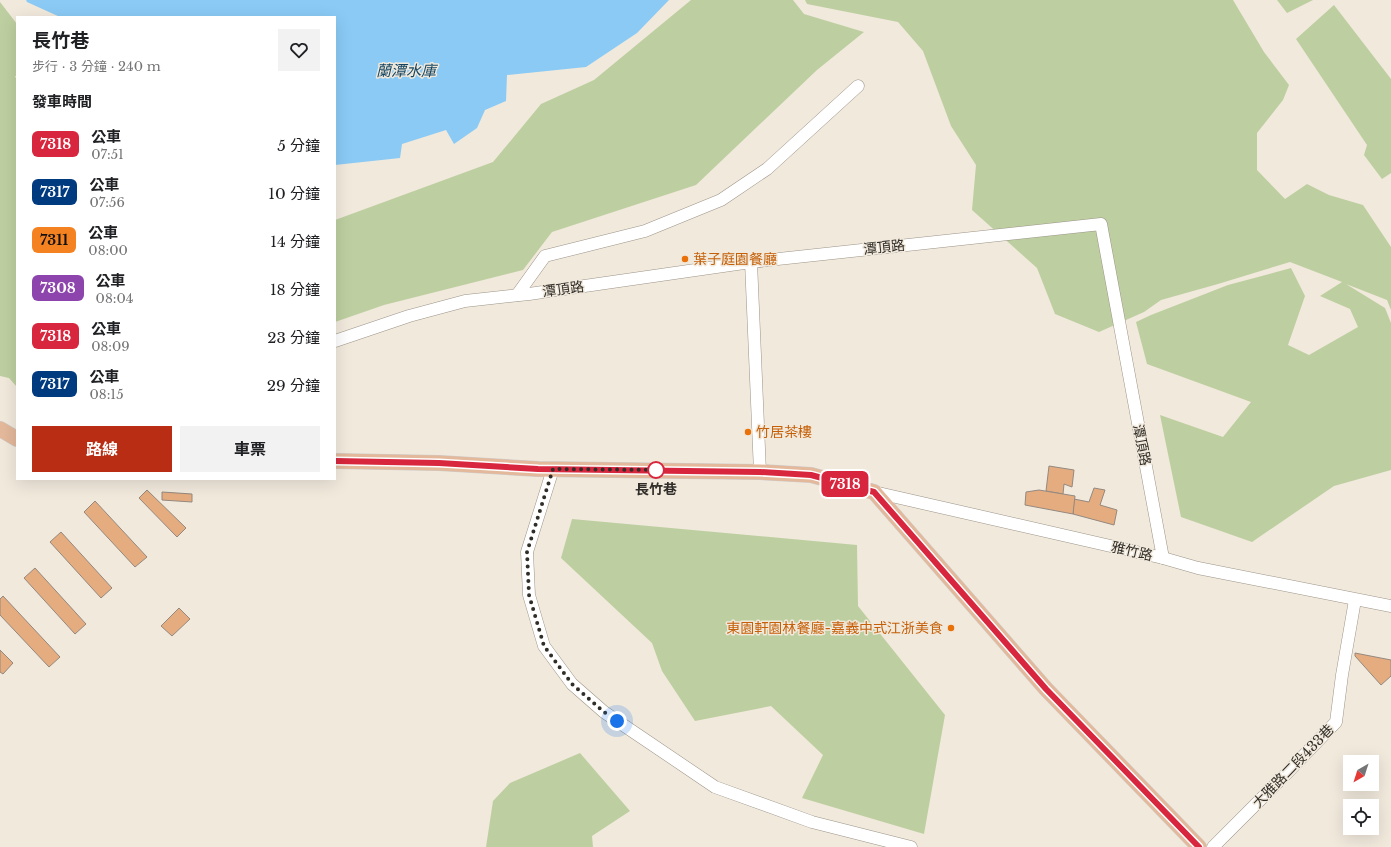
<!DOCTYPE html>
<html lang="zh-TW">
<head>
<meta charset="utf-8">
<style>
  :root { --surface:#fff; --page:#f2f2f2; --text:#202124; --muted:#757577; --accent:#b92d14 }
  body { margin:0; font-family:"Libre Baskerville","Noto Sans TC",serif; background:var(--page); color:var(--text); height:100vh; display:flex; flex-direction:column; font-size:15px; white-space:nowrap }
  * { box-sizing:border-box; margin:0 }
  p { font-size:13px; color:var(--muted) }
  .icon { flex:none; width:22px; height:22px; fill:none; stroke:currentColor; stroke-width:2; stroke-linecap:round; stroke-linejoin:round }
  .map { position:relative; flex:1; overflow:hidden }
  .details { position:absolute; left:16px; top:16px; width:320px; height:464px; display:flex; flex-direction:column; background:var(--surface); border-radius:0px; box-shadow:0 4px 16px #0002 }
  .details>* { flex:none }
  .badge { padding:0 8px; border-radius:6px; font-size:14px; line-height:26px }
  .needle { width:26px; rotate:219deg }
  .controls { position:absolute; left:1343px; top:755px; display:grid; gap:8px }
  .controls a { display:grid; place-items:center; width:36px; height:36px; border-radius:0px; background:var(--surface); box-shadow:0 4px 16px #0002; font-size:20px }
  .you { position:absolute; width:20px; height:20px; margin:-10px; border:3px solid #fff; border-radius:50%; background:#1a73e8; box-shadow:0 0 0 6px #1a73e833 }
  .map>.badge { position:absolute; translate:-50% -50%; box-shadow:0 0 0 2px #fff }
  h2 { padding:0 16px; font-size:15px; line-height:36px }
  .round { display:grid; place-items:center; flex:none; width:42px; height:42px; border-radius:0px; background:var(--page) }
  .head { display:flex; align-items:center; justify-content:space-between; height:68px; padding:0 16px }
  h1 { font-size:19px; font-weight:700; line-height:30px }
  .primary-button { display:flex; gap:8px; margin-top:auto; padding:8px 16px }
  .primary-button a { flex:1; height:46px; border-radius:0px; background:var(--accent); color:#fff; font-size:16px; font-weight:700; line-height:46px; text-align:center }
  .primary-button a+a { background:var(--page); color:var(--text) }
  ul { padding:0; list-style:none }
  li { display:flex; align-items:center; gap:12px; height:48px; padding:0 16px }
  li div { flex:1 }
  li b { display:block; font-size:15px }
  li em { font-style:normal }
  li .badge { min-width:44px; font-weight:700; text-align:center }
  .map>svg:first-child { display:block }
  .green { fill:#bdcfa0 }
  .water { fill:#8acaf5 }
  .building { fill:#e5ad7f; stroke:#94887f }
  .lines { fill:none; stroke-linecap:round; stroke-linejoin:round }
  .minor-casing { stroke:#9c9488; stroke-width:13 }
  .major-casing { stroke:#cecdcc; stroke-width:16 }
  .minor { stroke:#fff; stroke-width:12 }
  .major { stroke:#e3b89b; stroke-width:15 }
  .line-casing { stroke:#fff; stroke-width:9 }
  .line { stroke:#d7263d; stroke-width:6 }
  .walk { stroke:#312e29; stroke-width:4; stroke-dasharray:0 7.2 }
  .food-dot { fill:#e8710a; stroke:#f1e9dc; stroke-width:1.5 }
  .stop-dot { fill:#fff; stroke:#d7263d; stroke-width:2 }
  .labels { text-anchor:middle; dominant-baseline:central; stroke-width:3; stroke-linejoin:round; paint-order:stroke }
  .street-label { font-size:14px; fill:#312e29; stroke:#f1e9dc }
  .food-label { font-size:14px; fill:#c56008; stroke:#f1e9dc; text-anchor:start }
  .stop-label { font-size:14px; font-weight:bold; fill:#312e29; stroke:#f1e9dc }
  .water-label { font-size:15px; font-style:italic; fill:#134562; stroke:#f1e9dc }
</style>
</head>
<body>
<div class="map">
<svg width="1391" height="847" viewBox="0 0 1391 847">
  <rect width="100%" height="100%" fill="#f1e9dc"/>
  <g class="green">
    <path d="M691,0h102l11,14 60,18 -47,38 -121,115 -144,47 -29,38 -139,35 -49,17v-102l158,-58 48,-58 53,-24z"/>
    <path d="M805,0h428l31,52 25,33 -6,15 -26,33v37l28,29 22,-15 22,11 34,10 28,42v63l-4,-10 -41,-16 39,24 6,15v147l-57,16 -82,56 -71,-25 -21,-102 63,22 28,-35 -104,-38 -11,-42 15,-7 77,-30 63,-17 14,28 -17,49 21,10 49,-28 -8,-18 -30,-13 22,-14 -52,-20 -72,22 -57,16 -17,12 -45,20 -44,-18 -18,-46 -65,-58 4,-45 -25,-39 -28,-75 -25,-29 -91,-18z"/>
    <path d="M1277,0h36l-26,13z"/>
    <path d="M0,2l17,22v52h-2l2,5v306l-8,-9 -9,-2z"/>
    <path d="M1334,5l57,74v94l-9,6 -18,-24 3,-10 -71,-106z"/>
    <path d="M572,519l285,26 1,61 87,109 -21,119 -122,-36 21,-43 -52,-49 -76,15 -33,-50 -10,-28 -91,-85z"/>
    <path d="M580,753l50,58 -38,25 1,11h-107l7,-46 17,-18z"/>
  </g>
  <path class="water" d="M26,0h643l-32,33 -51,34 -79,8 -1,26 -21,9 -8,18 -23,16 -8,-14 -44,14 -2,14 -65,7v-148h-275l-33,-15z"/>
  <g class="building">
    <path d="M1049,466l25,4 -2,17 -8,-3 -1,10 -17,-3z"/>
    <path d="M1094,488l11,2 -5,15 17,5 -3,15 -41,-11 1,-15 15,3z"/>
    <path d="M147,490l39,38 -9,9 -38,-39z"/>
    <path d="M1039,490l36,6 -2,18 -48,-9 1,-13z"/>
    <path d="M162,492l30,2v8l-30,-2z"/>
    <path d="M95,501l52,56 -12,10 -51,-55z"/>
    <path d="M61,532l51,56 -11,10 -51,-56z"/>
    <path d="M35,568l51,56 -11,10 -51,-56z"/>
    <path d="M3,596l57,61 -11,10 -49,-52v-16z"/>
    <path d="M179,608l11,11 -18,17 -11,-10z"/>
    <path d="M0,650l13,13 -10,11 -3,-2z"/>
    <path d="M1355,653l36,7v16l-10,9 -26,-29z"/>
  </g>
  <g class="lines">
    <g class="minor-casing">
      <g id="minor">
        <path d="M751,262l9,210"/>
        <path d="M517,295l28,-39 100,-25 76,-31 46,-31 91,-83"/>
        <path d="M335,341l74,-25 56,-15 64,-7 222,-32 350,-38 62,334"/>
        <path d="M553,469l-26,83 2,43 15,51 28,38 32,28 111,75 97,35 99,25"/>
        <path d="M874,492l289,66 35,10 193,38"/>
        <path d="M1213,847l73,-73 50,-52 6,-47 13,-75"/>
      </g>
    </g>
    <g class="major-casing">
      <g id="major">
        <path d="M0,429l17,10"/>
        <path d="M335,461l104,2 99,6 222,3 51,3 63,17 172,197 153,158"/>
      </g>
    </g>
    <use href="#minor" class="minor"/>
    <use href="#major" class="major"/>
  </g>
  <g class="lines">
    <g class="line-casing">
      <path id="line" d="M335,461l104,2 99,6 222,3 51,3 63,17 172,197 153,158"/>
    </g>
    <use href="#line" class="line"/>
    <path class="walk" d="M617,721l-13,-9 -32,-28 -28,-38 -15,-51 -2,-43 26,-83 108,1h-5"/>
  </g>
  <g class="food-dot">
    <circle cx="685" cy="259" r="4"/>
    <circle cx="748" cy="432" r="4"/>
    <circle cx="951" cy="628" r="4"/>
  </g>
  <circle class="stop-dot" cx="656" cy="470" r="8"/>
  <g class="labels">
    <g class="street-label">
      <text transform="translate(884 247) rotate(-6)">潭頂路</text>
      <text transform="translate(563 289) rotate(-8)">潭頂路</text>
      <text transform="translate(1142 445) rotate(79)">潭頂路</text>
      <text transform="translate(1132 551) rotate(13)">雅竹路</text>
      <text transform="translate(1293 766) rotate(-46)">大雅路二段433巷</text>
    </g>
    <g class="food-label">
      <text x="693" y="259">葉子庭園餐廳</text>
      <text x="756" y="432">竹居茶樓</text>
      <text x="943" y="628" text-anchor="end">東園軒園林餐廳-嘉義中式江浙美食</text>
    </g>
    <g class="stop-label">
      <text x="656" y="489">長竹巷</text>
    </g>
    <g class="water-label">
      <text x="406" y="70">蘭潭水庫</text>
    </g>
  </g>
</svg>
<div class="controls">
<a><svg class="needle" viewBox="-14 -14 28 28"><path d="M0-13l5 13h-10z" fill="#e53935"/><path d="M0 13l5-13h-10z" fill="#757577"/></svg></a>
<a><svg class="icon" aria-label="locate" viewBox="0 0 24 24"><circle cx="12" cy="12" r="6"/><path d="M12 2v4M12 18v4M2 12h4M18 12h4"/></svg></a>
</div>
<div class="you" style="left:617px;top:721px"></div>
<b class="badge" style="left:845px;top:484px;background:#d7263d;color:#fff">7318</b>
<section class="details">
<div class="head"><div><h1>長竹巷</h1><p>步行 · 3 分鐘 · 240 m</p></div><a class="round"><svg class="icon" aria-label="heart" viewBox="0 0 24 24"><path d="M12 20l-8-8c-3-5 5-10 8-4 3-6 11-1 8 4z"/></svg></a></div>
<h2>發車時間</h2>
<ul>
<li><span class="badge" style="background:#d7263d;color:#fff">7318</span><div><b>公車</b><p>07:51</p></div><em>5 分鐘</em></li>
<li><span class="badge" style="background:#003b80;color:#fff">7317</span><div><b>公車</b><p>07:56</p></div><em>10 分鐘</em></li>
<li><span class="badge" style="background:#f58220;color:#111">7311</span><div><b>公車</b><p>08:00</p></div><em>14 分鐘</em></li>
<li><span class="badge" style="background:#8e44ad;color:#fff">7308</span><div><b>公車</b><p>08:04</p></div><em>18 分鐘</em></li>
<li><span class="badge" style="background:#d7263d;color:#fff">7318</span><div><b>公車</b><p>08:09</p></div><em>23 分鐘</em></li>
<li><span class="badge" style="background:#003b80;color:#fff">7317</span><div><b>公車</b><p>08:15</p></div><em>29 分鐘</em></li>
</ul>
<div class="primary-button"><a>路線</a><a>車票</a></div>
</section>
</div>
</body>
</html>
